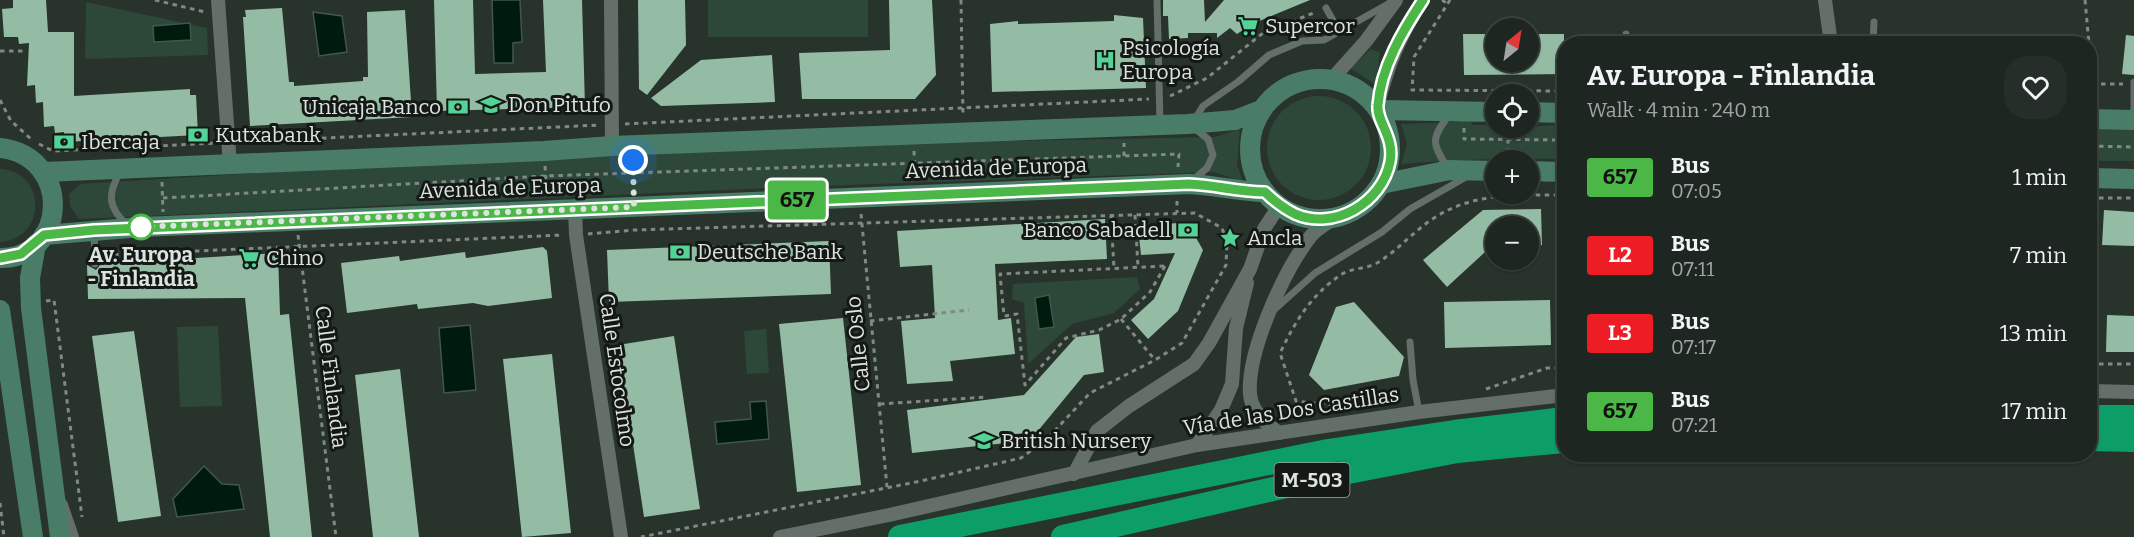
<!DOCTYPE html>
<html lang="en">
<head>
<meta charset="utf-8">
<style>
  :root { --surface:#1e2621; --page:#262e2a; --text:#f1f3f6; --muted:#a1a5a5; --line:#3c433f }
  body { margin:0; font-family:Bitter,serif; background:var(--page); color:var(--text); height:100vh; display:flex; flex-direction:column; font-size:22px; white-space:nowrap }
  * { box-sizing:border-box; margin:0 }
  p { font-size:20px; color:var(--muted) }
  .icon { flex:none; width:33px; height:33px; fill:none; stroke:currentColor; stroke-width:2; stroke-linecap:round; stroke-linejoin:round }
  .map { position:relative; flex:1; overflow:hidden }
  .panel { position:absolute; left:1557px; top:36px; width:540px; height:426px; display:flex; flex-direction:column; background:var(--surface); border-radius:24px; box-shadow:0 2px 4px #0004,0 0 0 2px var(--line) }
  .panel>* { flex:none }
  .badge { padding:0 12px; border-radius:4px; font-size:21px; line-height:39px }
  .needle { width:39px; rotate:30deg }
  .tools { position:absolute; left:1485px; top:18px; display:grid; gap:12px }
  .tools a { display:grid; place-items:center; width:54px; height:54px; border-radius:50%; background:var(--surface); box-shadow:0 2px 4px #0004,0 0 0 2px var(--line); font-size:30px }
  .you { position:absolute; width:30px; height:30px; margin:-15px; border:4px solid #fff; border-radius:50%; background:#1a73e8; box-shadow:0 0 0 9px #1a73e833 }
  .map>.badge { position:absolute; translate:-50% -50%; box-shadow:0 0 0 3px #fff }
  .round { display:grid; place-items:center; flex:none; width:63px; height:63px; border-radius:24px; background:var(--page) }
  .head { display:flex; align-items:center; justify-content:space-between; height:102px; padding:0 30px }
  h1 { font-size:28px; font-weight:700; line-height:45px }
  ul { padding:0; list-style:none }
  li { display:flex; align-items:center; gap:18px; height:78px; padding:0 30px }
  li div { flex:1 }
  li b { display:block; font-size:22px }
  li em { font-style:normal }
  li .badge { min-width:66px; font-weight:700; text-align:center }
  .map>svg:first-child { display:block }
  .green { fill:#2d4839 }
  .water { fill:#001a0d; stroke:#42574c; stroke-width:1.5 }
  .building { fill:#94bca5 }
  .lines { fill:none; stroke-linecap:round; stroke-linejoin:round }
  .path { stroke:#808983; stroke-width:3; stroke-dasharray:4.5 4.5; stroke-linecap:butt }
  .lane { stroke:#636f68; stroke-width:7 }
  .street { stroke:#636f68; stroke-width:14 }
  .secondary { stroke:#497d68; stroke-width:20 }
  .highway { stroke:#0d9e67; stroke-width:24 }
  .line-casing { stroke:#fff; stroke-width:14 }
  .line { stroke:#4ab747; stroke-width:9 }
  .walk { stroke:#dde4e0; stroke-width:6; stroke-dasharray:0 10.8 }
  .stop-dot { fill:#fff; stroke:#4ab747; stroke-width:3 }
  .labels { text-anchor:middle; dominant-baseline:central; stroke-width:6; stroke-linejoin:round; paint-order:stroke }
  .shield { fill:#141916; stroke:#a1a7a3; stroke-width:1.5 }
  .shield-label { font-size:20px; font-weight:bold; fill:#dde4e0 }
  .poi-label { font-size:21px; fill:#dde4e0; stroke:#141916; text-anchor:start }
  .street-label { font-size:21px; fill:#dde4e0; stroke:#141916 }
  .stop-label { font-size:21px; font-weight:bold; fill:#dde4e0; stroke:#141916 }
</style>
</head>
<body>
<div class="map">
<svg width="2134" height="537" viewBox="0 0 2134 537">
  <rect width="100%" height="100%" fill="#28332c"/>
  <g class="green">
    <rect x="708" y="0" width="160" height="37"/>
    <path d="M86,2l121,26 1,27 -123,4z"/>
    <path d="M1371,49l9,4 -4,32 -26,-17z"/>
    <circle cx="1319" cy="148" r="52"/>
    <path d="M1470,118l2,7h23l1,3 68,-3v34c-54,-1 -107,0 -163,5l6,-20 -6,-20 55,-2z"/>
    <path d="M2090,127l44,1v33h-44z"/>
    <path d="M1240,129l-3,35 6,18 -29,-10 -422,15 -713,32 -9,-13 -1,-12 11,-10 597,-37 538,-10z"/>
    <path d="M0,169c46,2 48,69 0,73z"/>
    <path d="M1137,277l3,12 -26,24 -42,11 -44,40 -4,-61 -12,-4 1,-15z"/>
    <path d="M218,326l4,80 -42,1 -3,-80z"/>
    <path d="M766,329l3,44 -22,1 -3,-43z"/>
  </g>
  <g class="water">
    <path d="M492,0h28l2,42 -9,1v20h-19z"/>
    <path d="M313,12l29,4 5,36 -28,4z"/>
    <path d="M190,23l1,17 -37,2 -1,-16z"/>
    <path d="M1049,295l5,32 -15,2 -4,-31z"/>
    <path d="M470,325l6,65 -32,3 -5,-65z"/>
    <path d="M766,401l3,38 -52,5 -2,-22 36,-3 -1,-17z"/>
    <path d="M204,466l18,18 17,1 5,24 -67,8 -4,-18z"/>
  </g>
  <g class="building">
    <path d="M13,0h33l2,32h26v64l116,-7v6h6l2,40 -134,7v-10l-9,1 -1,-7 -10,1 -1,-25 -7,1 -1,-18 -8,1 2,-43 -10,1 -1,-7h-14l-2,-28 11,-1z"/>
    <path d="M434,0h39l2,74 71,-2 -3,-72h39l3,107 -148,4z"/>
    <path d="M638,0h47l1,45 -39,50 -8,-6z"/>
    <path d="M889,0h43l4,75 -21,24h-113l-3,-46 91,-3z"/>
    <path d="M1163,0h41l1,22 19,-22h86l-58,24 -15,10 -7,-6 -13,10v-5h-29v5l-19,1 -1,-23h-5z"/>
    <path d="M282,8l7,74h5v4l69,-5v-4h5l-1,-65 38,-2 7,107 -162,9 -7,-109h3l-1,-7z"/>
    <path d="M1114,15l29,3 3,70 -154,4 -2,-68 28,-3v3l96,-3z"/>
    <path d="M1463,34h33v28h32v-28h36v40l-100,1z"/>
    <path d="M2126,35l8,1v39l-12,-1z"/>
    <path d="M772,55l3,47 -114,4 -10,-8 50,-38z"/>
    <path d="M1541,209l1,36h-14v-19h-32v16l-49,45 -24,-27 60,-50z"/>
    <path d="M2104,210l30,2v34l-32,-1z"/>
    <path d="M1105,219l2,40 -112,5 3,56 13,-2 4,36 -65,7 3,20 -46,3 -6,-63 34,-3 -3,-53 -32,2 -3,-36z"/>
    <path d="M1187,222l16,28 -25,61 -30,28 -17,-19 23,-21 21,-46 -34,2 -3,-28z"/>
    <path d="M829,241l2,53 -222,8 -2,-52z"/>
    <path d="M543,247l4,4 5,47 -64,8 -15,-3 -55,6 -1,-5 -70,9 -6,-50 58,-7 1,5 65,-9 1,6z"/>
    <path d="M278,253l2,62 9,-1 23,223h-42l-25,-239 -157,1 -1,-34 9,5 5,-6z"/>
    <path d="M1550,300l1,45 -106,3 -1,-46z"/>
    <path d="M1354,302l50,55 -5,19 -75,14 -15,-15 27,-68z"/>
    <path d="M2107,315l27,1v36h-28z"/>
    <path d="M843,318l18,167 -64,7 -18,-168z"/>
    <path d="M134,331l27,185 -43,6 -26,-186z"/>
    <path d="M1099,334l5,38 -20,3 -47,57 -32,3 1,8 -94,10 -5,-43 117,-15 52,-58z"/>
    <path d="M674,336l26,173 -56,8 -26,-172z"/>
    <path d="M552,354l19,179 -49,4 -19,-178z"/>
    <path d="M400,369l19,168h-46l-18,-162z"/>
  </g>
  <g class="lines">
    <g class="path">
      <path d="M155,0l50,12"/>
      <path d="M961,0l2,115"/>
      <path d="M1442,0l6,4"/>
      <path d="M1450,0l-36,57 -2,33 152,1"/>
      <path d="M2085,0l4,44"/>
      <path d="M0,51h24"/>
      <path d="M2090,54l3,49"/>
      <path d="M2092,84h31"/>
      <path d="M1170,96l37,-18 56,-45 53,-21"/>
      <path d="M0,100l11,21 20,18"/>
      <path d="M625,124l524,-25"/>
      <path d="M1464,128v11l100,1"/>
      <path d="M2093,134v29"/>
      <path d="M1508,139v20"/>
      <path d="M241,142l359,-17"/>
      <path d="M39,144l14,7 164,-8"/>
      <path d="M2090,146l44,1"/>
      <path d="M914,151l1,30"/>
      <path d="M1124,156v-13"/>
      <path d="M633,162l1,29"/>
      <path d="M545,166l2,30"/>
      <path d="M162,182l1,30"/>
      <path d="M163,198l382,-22 634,-22 -1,13"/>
      <path d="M2090,198h44"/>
      <path d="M1177,201v12"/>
      <path d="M861,214l26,273"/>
      <path d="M1135,215l3,52"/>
      <path d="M1111,216l3,52"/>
      <path d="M588,234l46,-4 561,-17 27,15 5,14 -1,23 -44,78 -27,17 -65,33 -43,46 -26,19 -100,23 -280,56"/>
      <path d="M298,235l38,302"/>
      <path d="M105,255l458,-20"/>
      <path d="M1165,266l-15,26 -29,27 -22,11 -33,8 -41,47 -8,-71 -13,2 -4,-42z"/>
      <path d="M46,301l8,-1 28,217"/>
      <path d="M1121,319l34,41"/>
      <path d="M870,321l99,-11"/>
      <path d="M2090,364h44"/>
      <path d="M1486,389l61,-21h17"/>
      <path d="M880,404l107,-7"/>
      <path d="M1351,407l-55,-6 -16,-48c16,-33 31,-58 62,-79 10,-6 24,-5 35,-11 20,-12 35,-30 54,-43 40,-28 87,-25 133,-25"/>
      <path d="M0,503l4,34"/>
    </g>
    <g class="lane">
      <path d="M1157,0l3,123"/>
      <path d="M1326,8l13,23"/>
      <path d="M1626,44v-10"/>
      <path d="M1873,44l1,-22"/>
      <path d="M2134,117v-35"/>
      <path d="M1195,119l8,-13 36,-25 30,-26 33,-14 22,-1 66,-37"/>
      <path d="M1448,168c-17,-25 -17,-30 2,-54"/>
      <path d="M120,172c-13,23 -12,35 7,53"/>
      <path d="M1193,180l14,-12 6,-13 -5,-16 -14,-11"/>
      <path d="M94,232l1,32"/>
      <path d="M1274,310l41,-37 67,-41 28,-23 56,-32"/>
      <path d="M1410,342l3,38 6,32"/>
    </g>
    <g class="street">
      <path d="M218,0l12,165"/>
      <path d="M611,0l1,146"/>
      <path d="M1825,0l6,44"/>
      <path d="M1332,79l34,-38 30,-41"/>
      <path d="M1377,107c11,-42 22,-71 46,-107"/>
      <path d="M575,209l1,26 45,302"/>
      <path d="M2090,391l44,1"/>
      <path d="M1279,433c-13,-9 -28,-22 -29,-39 -3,-43 34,-123 60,-157 6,-8 17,-14 25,-19"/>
      <path d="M1197,445l24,-35 11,-26 4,-56 11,-45"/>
      <path d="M1074,474l23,-43 32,-25 65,-42 15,-21 41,-74 14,-40 15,-23"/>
      <path d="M61,505l11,32"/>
      <path d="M780,537l109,-22 308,-70 222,-33 145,-17"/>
    </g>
    <g class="secondary">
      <circle cx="1320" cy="149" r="70"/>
      <path d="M1379,110l117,2"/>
      <path d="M1528,112l36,1"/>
      <path d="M2090,119l44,1"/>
      <path d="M0,148c73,8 68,111 0,110"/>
      <path d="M1528,171l36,1"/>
      <path d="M44,172l500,-21 68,-5 576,-22 47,-4 26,-10"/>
      <path d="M2090,178l44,1"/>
      <path d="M1381,184l69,-14 46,1"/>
      <path d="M44,235l98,-8 1047,-43c26,1 50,8 76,8"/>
      <path d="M36,244l-6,34 1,30 29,229"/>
      <path d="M0,310l33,227"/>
    </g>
    <g class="highway">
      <path d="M2090,417h44"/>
      <path d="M2090,439l44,1"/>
      <path d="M900,537l428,-86 126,-19 110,-13"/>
      <path d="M1063,537l280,-64 114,-22 107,-10"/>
    </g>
  </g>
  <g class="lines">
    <g class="line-casing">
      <path id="line" d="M0,258l21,-4 23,-19 50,-5 1095,-46c26,1 50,8 76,8 9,9 18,16 30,22 39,17 87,-11 95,-52 5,-25 -14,-41 -12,-57 3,-38 25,-75 45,-105"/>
    </g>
    <use href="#line" class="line"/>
    <path class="walk" d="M141,227l493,-20 -1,-47"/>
  </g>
  <defs>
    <g id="supermarket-bare" transform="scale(1.62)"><path d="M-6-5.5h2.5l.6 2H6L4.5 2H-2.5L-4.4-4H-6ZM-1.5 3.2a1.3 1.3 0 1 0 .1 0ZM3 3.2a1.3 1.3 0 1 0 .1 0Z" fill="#53d396" stroke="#141916" stroke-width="2.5" paint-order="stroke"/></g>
    <g id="hospital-bare" transform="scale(1.62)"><path d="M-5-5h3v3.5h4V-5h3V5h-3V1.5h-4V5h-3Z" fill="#53d396" stroke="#141916" stroke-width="2.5" paint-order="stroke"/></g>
    <g id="school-bare" transform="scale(1.62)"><path d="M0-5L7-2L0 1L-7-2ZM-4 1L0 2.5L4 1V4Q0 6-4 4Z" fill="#53d396" stroke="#141916" stroke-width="2.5" paint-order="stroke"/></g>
    <g id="bank-bare" transform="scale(1.62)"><path d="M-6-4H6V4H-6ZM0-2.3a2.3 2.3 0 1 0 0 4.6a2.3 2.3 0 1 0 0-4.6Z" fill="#53d396" stroke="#141916" stroke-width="2.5" paint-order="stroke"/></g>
    <g id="sight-bare" transform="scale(1.62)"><path d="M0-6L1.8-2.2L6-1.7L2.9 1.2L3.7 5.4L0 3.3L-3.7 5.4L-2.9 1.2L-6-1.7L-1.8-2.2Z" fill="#53d396" stroke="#141916" stroke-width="2.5" paint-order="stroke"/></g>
  </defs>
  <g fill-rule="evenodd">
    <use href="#supermarket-bare" x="1248" y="26"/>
    <use href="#hospital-bare" x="1105" y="60"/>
    <use href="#school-bare" x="491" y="105"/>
    <use href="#bank-bare" x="458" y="107"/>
    <use href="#bank-bare" x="198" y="135"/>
    <use href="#bank-bare" x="64" y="142"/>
    <use href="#bank-bare" x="1188" y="230"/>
    <use href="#sight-bare" x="1230" y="238"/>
    <use href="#bank-bare" x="680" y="252"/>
    <use href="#supermarket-bare" x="249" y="258"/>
    <use href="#school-bare" x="984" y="441"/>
  </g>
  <circle class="stop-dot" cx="141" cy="227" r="12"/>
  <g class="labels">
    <rect class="shield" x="1274.5" y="463" width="75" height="34" rx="4.5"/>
    <g class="shield-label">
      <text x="1312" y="480">M-503</text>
    </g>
    <g class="poi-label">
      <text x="1265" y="26">Supercor</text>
      <text x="1122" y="48">Psicología<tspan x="1122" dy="24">Europa</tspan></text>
      <text x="508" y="105">Don Pitufo</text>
      <text x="441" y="107" text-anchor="end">Unicaja Banco</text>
      <text x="215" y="135">Kutxabank</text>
      <text x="81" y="142">Ibercaja</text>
      <text x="1171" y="230" text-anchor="end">Banco Sabadell</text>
      <text x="1247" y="238">Ancla</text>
      <text x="697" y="252">Deutsche Bank</text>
      <text x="266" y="258">Chino</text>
      <text x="1001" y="441">British Nursery</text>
    </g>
    <g class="street-label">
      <text transform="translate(996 168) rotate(-2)">Avenida de Europa</text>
      <text transform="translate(510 188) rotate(-2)">Avenida de Europa</text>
      <text transform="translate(858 344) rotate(-96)">Calle Oslo</text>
      <text transform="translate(617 370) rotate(82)">Calle Estocolmo</text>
      <text transform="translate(331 377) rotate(83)">Calle Finlandia</text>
      <text transform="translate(1291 411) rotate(-9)">Vía de las Dos Castillas</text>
    </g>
    <g class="stop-label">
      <text x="141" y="255">Av. Europa<tspan x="141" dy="24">- Finlandia</tspan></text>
    </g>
  </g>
</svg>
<div class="tools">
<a><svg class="needle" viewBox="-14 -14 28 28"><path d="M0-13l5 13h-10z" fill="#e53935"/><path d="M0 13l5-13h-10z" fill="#a1a5a5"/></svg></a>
<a><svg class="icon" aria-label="locate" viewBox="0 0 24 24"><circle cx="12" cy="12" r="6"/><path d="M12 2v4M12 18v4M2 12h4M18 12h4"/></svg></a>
<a>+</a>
<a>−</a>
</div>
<div class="you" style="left:633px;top:160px"></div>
<b class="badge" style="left:797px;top:200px;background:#4ab747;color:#111">657</b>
<section class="panel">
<div class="head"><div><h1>Av. Europa - Finlandia</h1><p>Walk · 4 min · 240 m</p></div><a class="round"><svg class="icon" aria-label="heart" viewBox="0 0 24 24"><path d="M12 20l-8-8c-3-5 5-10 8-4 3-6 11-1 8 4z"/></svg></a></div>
<ul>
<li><span class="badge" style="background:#4ab747;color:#111">657</span><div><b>Bus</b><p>07:05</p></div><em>1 min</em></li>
<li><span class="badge" style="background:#ee1c25;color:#fff">L2</span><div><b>Bus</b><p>07:11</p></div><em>7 min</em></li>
<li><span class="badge" style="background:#ee1c25;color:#fff">L3</span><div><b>Bus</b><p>07:17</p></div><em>13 min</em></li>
<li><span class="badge" style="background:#4ab747;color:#111">657</span><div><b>Bus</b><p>07:21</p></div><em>17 min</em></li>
</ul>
</section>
</div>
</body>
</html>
